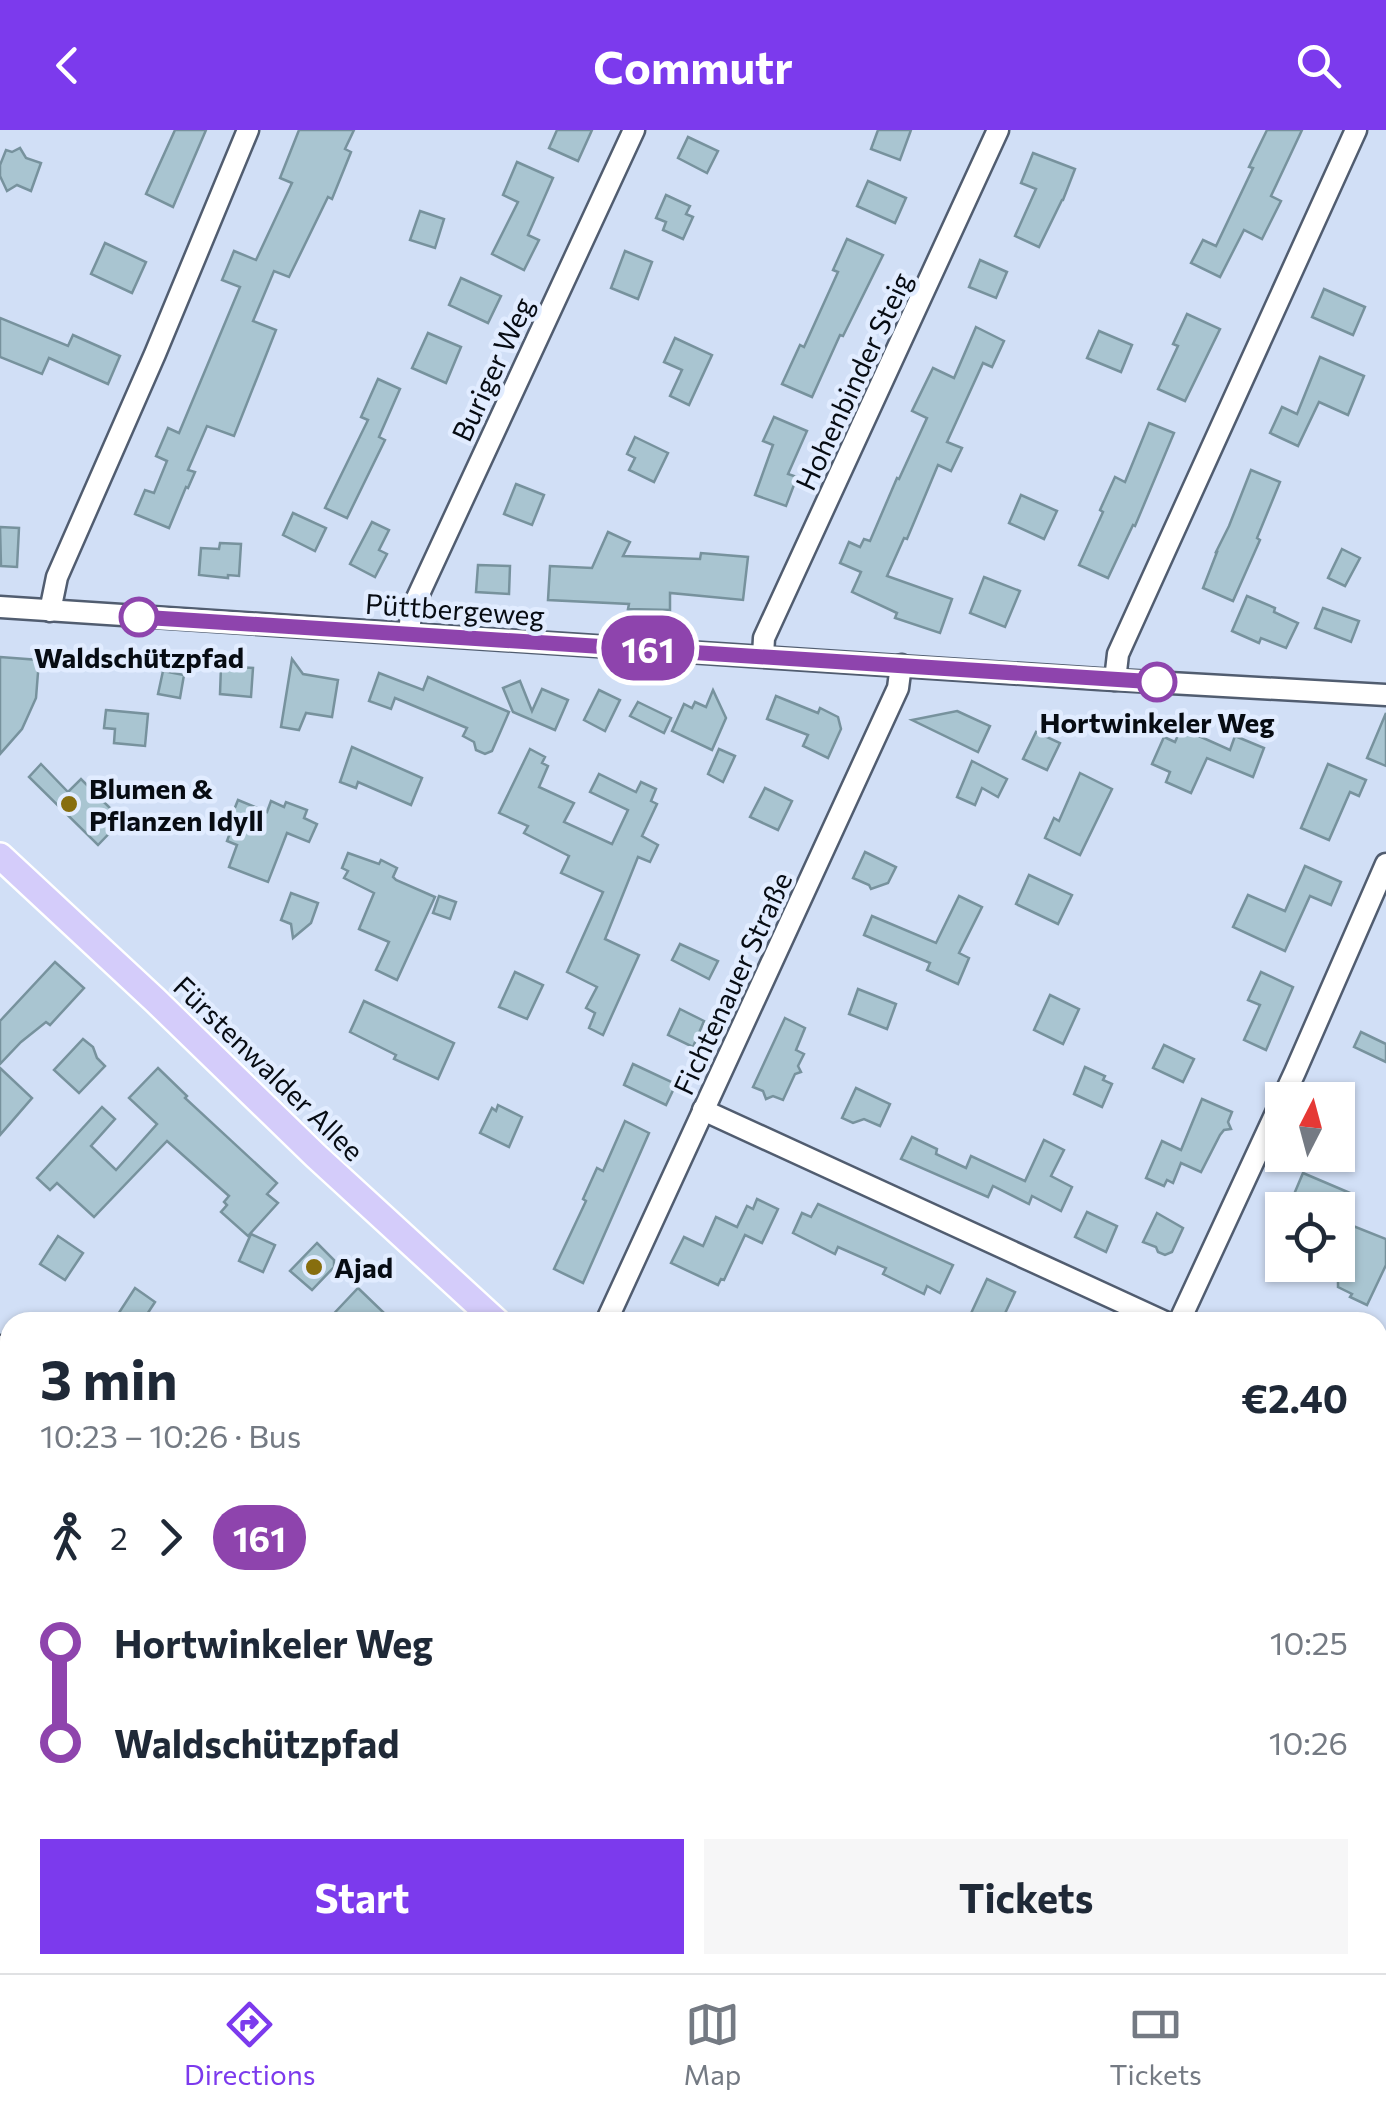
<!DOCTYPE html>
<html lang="en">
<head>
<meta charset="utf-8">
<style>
  :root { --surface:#fff; --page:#f6f6f7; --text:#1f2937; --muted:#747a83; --line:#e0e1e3; --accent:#7c3aed }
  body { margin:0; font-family:Commissioner,sans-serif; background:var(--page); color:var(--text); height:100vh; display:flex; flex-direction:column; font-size:38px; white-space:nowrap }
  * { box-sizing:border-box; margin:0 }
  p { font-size:32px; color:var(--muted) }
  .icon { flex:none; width:55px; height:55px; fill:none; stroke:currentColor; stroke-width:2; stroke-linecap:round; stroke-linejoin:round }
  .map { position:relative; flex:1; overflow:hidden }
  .panel { position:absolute; left:0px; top:1182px; width:1388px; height:662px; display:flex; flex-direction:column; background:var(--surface); border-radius:30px 30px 0 0; box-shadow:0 2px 8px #0004 }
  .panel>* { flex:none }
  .badge { padding:0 20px; border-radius:32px; font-size:35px; line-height:65px }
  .needle { width:65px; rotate:6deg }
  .tools { position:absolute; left:1265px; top:952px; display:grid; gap:20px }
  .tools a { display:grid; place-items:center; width:90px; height:90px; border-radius:0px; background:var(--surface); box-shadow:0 2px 8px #0004; font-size:50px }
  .map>.badge { position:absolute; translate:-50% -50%; box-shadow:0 0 0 5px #fff }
  .legs { display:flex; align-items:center; gap:15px; height:110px; padding:0 40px; font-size:32px }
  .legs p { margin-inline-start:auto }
  .head { display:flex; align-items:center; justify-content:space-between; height:170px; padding:0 40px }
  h1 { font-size:55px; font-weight:700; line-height:75px }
  .button { display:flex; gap:20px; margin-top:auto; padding:20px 40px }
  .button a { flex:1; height:115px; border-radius:0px; background:var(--accent); color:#fff; font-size:40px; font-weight:700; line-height:115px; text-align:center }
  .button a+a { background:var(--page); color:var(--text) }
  ul { padding:0 40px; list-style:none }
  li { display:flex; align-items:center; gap:35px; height:100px; font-size:38px }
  li i { display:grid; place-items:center; width:15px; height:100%; margin:0 12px; background:currentColor }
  li i::after { content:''; width:25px; height:25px; margin:-12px; border:8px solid; border-radius:50%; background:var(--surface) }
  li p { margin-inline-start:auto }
  li:first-child i { background:linear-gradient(#0000 50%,currentColor 0) }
  li:last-child i { background:linear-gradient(currentColor 50%,#0000 0) }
  header { display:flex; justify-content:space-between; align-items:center; height:130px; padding:0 40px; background:var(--accent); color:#fff; font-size:45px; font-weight:700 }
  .menu { display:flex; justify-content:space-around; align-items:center; height:140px; border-top:2px solid var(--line); background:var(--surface); font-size:28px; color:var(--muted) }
  .menu a { display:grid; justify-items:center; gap:5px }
  .menu .on { color:var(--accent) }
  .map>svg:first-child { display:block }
  .green { fill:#d7b7d7 }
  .building { fill:#a9c5d1; stroke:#77929d; stroke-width:2.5 }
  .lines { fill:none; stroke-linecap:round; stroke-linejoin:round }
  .minor-casing { stroke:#515d70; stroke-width:25 }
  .major-casing { stroke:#fff; stroke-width:30 }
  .minor { stroke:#fff; stroke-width:20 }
  .major { stroke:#d4ccfa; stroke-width:25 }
  .line-1-casing { stroke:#fff; stroke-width:22 }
  .line-1 { stroke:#8e44ad; stroke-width:15 }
  .stop-1-dot { fill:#fff; stroke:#8e44ad; stroke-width:5 }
  .poi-dot { fill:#876e0e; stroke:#e1ecff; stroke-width:4 }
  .labels { text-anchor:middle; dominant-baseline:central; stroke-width:9; stroke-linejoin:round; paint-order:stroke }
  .street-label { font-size:28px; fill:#070c13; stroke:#e1ecff }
  .stop-label { font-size:28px; font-weight:bold; fill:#070c13; stroke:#e1ecff }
  .poi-label { font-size:28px; font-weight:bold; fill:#070c13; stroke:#e1ecff; text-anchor:start }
</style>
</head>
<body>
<header><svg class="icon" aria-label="back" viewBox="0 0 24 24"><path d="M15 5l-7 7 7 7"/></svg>Commutr<svg class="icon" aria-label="search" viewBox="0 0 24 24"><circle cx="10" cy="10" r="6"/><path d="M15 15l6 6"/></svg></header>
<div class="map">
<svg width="1386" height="1843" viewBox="0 0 1386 1843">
  <rect width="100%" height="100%" fill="#d1dff6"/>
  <g class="green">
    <path d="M1378,1500l8,4v295l-8,19z"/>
    <path d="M1147,1835h223l-4,8h-223z"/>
  </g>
  <g class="building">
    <path d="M175,0h31l-33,77 -27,-13z"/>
    <path d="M299,0h55l-9,19 6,3 -19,47 -4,-2 -39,80 -15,-6 -21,50 23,9 -42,106 -27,-10 -19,44 7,2 -7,16 -2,-1 -17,41 -34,-14 10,-24 9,3 13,-32 -11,-5 12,-28 11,5 61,-146 -18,-7 12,-29 22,9 36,-77 -12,-5z"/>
    <path d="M557,0h35l-14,31 -29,-13z"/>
    <path d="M878,0h33l-11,30 -29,-11z"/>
    <path d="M1267,0h35l-31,66 10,5 -19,38 -18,-9 -24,47 -29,-14 12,-23 13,6 37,-78 -4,-1z"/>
    <path d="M688,7l30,14 -11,22 -29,-15z"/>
    <path d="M20,18l6,10 15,5 -10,28 -14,-6 -10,6 -7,-15v-11l6,-15 6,2z"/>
    <path d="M1033,23l42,16 -12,31h-1l-23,47 -24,-11 21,-47 -15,-6z"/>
    <path d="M517,32l36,16 -25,57 11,5 -15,30 -32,-16 26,-52 -15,-7z"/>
    <path d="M868,51l38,17 -11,25 -38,-17z"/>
    <path d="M666,65l24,11 -4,8 7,3 -10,22 -20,-9 3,-8 -10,-4z"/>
    <path d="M420,81l24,8 -9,29 -25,-8z"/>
    <path d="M847,109l36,16 -40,81 -3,-1 -28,62 -30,-13 18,-39 4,2 34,-75 -5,-2z"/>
    <path d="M105,113l41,19 -14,31 -41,-19z"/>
    <path d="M625,121l27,11 -14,37 -27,-11z"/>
    <path d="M980,130l27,12 -11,26 -27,-11z"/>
    <path d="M461,148l40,18 -13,27 -39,-18z"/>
    <path d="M1324,159l41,18 -12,28 -41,-18z"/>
    <path d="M1187,184l33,15 -35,72 -27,-12 20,-43 -5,-2z"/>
    <path d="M0,188l68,28 5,-11 47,21 -12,28 -59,-26 -7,16 -42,-17z"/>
    <path d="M976,197l28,14 -12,26 -9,-4 -36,79 15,6 -11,23 -13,-6 -31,74 -3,-1 -17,38 65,23 -12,34 -45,-15 2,-5 -45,-21 9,-20 -21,-9 9,-21 11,5 4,-8 6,2 27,-63 2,1 28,-61 -15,-7 21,-43 21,10z"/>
    <path d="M1099,201l33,14 -11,27 -34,-14z"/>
    <path d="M428,203l33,14 -15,36 -34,-15z"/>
    <path d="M675,208l37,17 -23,50 -19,-9 12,-26 -18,-8z"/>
    <path d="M1320,227l44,19 -16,39 -29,-13 -21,44 -28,-13 12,-26 15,7z"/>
    <path d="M378,249l22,10 -21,48 6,3 -38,78 -22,-10 43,-88 -7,-3z"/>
    <path d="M774,287l33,14 -19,43 9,3 -11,29 -31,-11 18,-50 -10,-4z"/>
    <path d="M1149,293l25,10 -39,93 -2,-1 -25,53 -29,-13 24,-53 -3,-2 15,-33 10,5z"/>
    <path d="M635,307l33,16 -14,29 -25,-12 6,-12 -8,-4z"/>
    <path d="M1251,340l29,12 -23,56 3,2 -27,61 -30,-13 14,-36h-1l13,-26z"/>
    <path d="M516,354l28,11 -12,30 -28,-11z"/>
    <path d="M1021,365l36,16 -13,28 -35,-16z"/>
    <path d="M293,383l33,15 -11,23 -32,-16z"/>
    <path d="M372,392l17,8 -10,20 8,4 -12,23 -25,-13z"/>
    <path d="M0,397l19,1 -2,39 -16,-1z"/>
    <path d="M608,402l22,10 -7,14 77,3 1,-6 47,4 -5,43 -73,-7v17l-42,-1 1,-5 -81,-4 2,-34 42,2z"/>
    <path d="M220,413l21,1 -2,32 -11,-1v3l-29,-3 2,-27 18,1z"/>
    <path d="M1342,419l18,9 -15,28 -17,-8z"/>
    <path d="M478,435l32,1 -1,28 -33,-2z"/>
    <path d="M984,447l36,14 -15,36 -35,-14z"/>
    <path d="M1247,466l28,12 -1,4 24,11 -12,25 -25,-10 -2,5 -27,-12z"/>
    <path d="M1323,478l36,13 -8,21 -36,-14z"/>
    <path d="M0,527l39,3 -3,38 -14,31 -22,25z"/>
    <path d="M292,529l11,15 35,6 -6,37 -26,-4 -7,17 -18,-3z"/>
    <path d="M221,536l32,2 -2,29 -31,-3z"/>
    <path d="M163,541l21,4 -4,23 -22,-4z"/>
    <path d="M379,543l44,17 5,-13 81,35 -17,39 -7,3 -9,-4 -2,-8 -11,-6 4,-8 -72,-30 -4,11 -22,-8z"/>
    <path d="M520,551l12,30 10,-22 26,11 -13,30 -42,-18 -10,-24z"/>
    <path d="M599,560l21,10 -15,31 -21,-11z"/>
    <path d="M713,560l13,28 -14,32 -40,-19 12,-27 8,4 3,-6 11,5z"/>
    <path d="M776,566l42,17 2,-5 18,9 3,12 -13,29 -25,-12 5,-11 -41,-16z"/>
    <path d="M638,572l33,16 -7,15 -34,-17z"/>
    <path d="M106,580l42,4 -3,32 -31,-3 1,-14 -11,-1z"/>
    <path d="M957,581l33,15 -12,26 -66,-32z"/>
    <path d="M1386,583v53l-19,-8z"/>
    <path d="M1181,598l49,22 5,-14 29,12 -11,29 -46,-19 -16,35 -25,-11 4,-10 -18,-8 12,-27 11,5z"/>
    <path d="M1036,602l24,11 -13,27 -24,-11z"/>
    <path d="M352,617l70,31 -11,27 -53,-23 -2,6 -16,-6z"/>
    <path d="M530,619l15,8 -3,6 6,3 -9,21 35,16 -10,19 48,22 16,-34 -38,-18 9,-18 37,18 5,-10 15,7 -5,12 6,3 -15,32 16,9 -8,17 -12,-5 -33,82 34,16 -36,80 -14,-7 6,-15 -9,-5 11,-21 -30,-15 36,-80 -42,-19 8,-17 -45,-23 4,-7 -29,-13z"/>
    <path d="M719,619l16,7 -12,26 -15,-8z"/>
    <path d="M972,631l35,18 -9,18 -16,-9 -7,17 -18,-8z"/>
    <path d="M41,634l27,28 13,-13 41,41 -24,25 -69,-68z"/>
    <path d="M1328,634l38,16 -7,16 -9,-4 -21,48 -28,-12z"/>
    <path d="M1080,643l32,16 -32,66 -35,-17 9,-20 5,3z"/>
    <path d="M765,658l27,13 -14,29 -28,-13z"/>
    <path d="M238,670l29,12 4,-11 13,6 2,-5 21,8 -3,8 13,6 -8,18 -22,-9 -19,49 -39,-15 8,-22 -10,-4 7,-19 -4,-2z"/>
    <path d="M865,722l31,15 -8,16 -17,6 -2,-4 -16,-7z"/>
    <path d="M348,723l31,11 2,-4 16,8 -4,9 3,3 39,17 -38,83 -21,-10 13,-28 -30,-13 15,-36 -30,-15 4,-7 -6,-3z"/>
    <path d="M1305,736l36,16 -10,23 -21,-9 -25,55 -52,-24 15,-32 37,16z"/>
    <path d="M1029,745l43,20 -14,29 -42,-20z"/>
    <path d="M291,763l27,10 -7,20 -18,15 -2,-14 -10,-4z"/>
    <path d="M439,766l17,6 -6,17 -17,-6z"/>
    <path d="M959,766l23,11 -23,46 10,5 -11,26 -31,-14 3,-7 -66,-28 8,-19 64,27z"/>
    <path d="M680,814l38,17 -9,18 -37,-19z"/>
    <path d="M55,832l29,26 -34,37 -4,-3 -25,20 -21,22v-43z"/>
    <path d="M515,842l28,13 -16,34 -28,-12z"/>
    <path d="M1261,842l32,15 -27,63 -22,-10 16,-35 -12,-5z"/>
    <path d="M858,859l38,15 -9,25 -38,-15z"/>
    <path d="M1050,865l29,14 -16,35 -29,-14z"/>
    <path d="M364,871l90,42 -16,36 -44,-20 2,-4 -46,-23z"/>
    <path d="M680,879l24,12 -11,26 -25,-12z"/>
    <path d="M785,888l20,10 -9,22 8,4 -6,12 3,6 -6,2 -12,26 -10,-4 -7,3 -3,-8 -10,-4z"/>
    <path d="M1361,902l25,12v18l-32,-15z"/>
    <path d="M83,909l10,8 4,11 8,8 -26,27 -25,-23z"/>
    <path d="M1164,915l30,14 -11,23 -30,-14z"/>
    <path d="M633,934l43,20 -10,21 -42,-20z"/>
    <path d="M1085,937l20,9 -2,4 9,4 -10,23 -28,-13z"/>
    <path d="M0,938l32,30 -32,37z"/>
    <path d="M158,938l29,28 -2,2 92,85 -10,11 11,9 -30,33 -27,-24 6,-7 -3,-3 5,-6 -62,-55 -73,76 -37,-34 -7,7 -13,-12 65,-71 13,12 -24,27 25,24 41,-46 -28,-26z"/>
    <path d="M856,958l34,16 -10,22 -16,-7 -11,4 -11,-5z"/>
    <path d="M1202,969l30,13 -4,10 3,7 -7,1 -4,5 -19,37 -20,-9 -8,20 -6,-3 -3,6 -18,-8 16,-37 19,9z"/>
    <path d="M498,975l24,12 -13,30 -29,-14 12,-25 4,3z"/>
    <path d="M625,991l24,12 -66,150 -29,-14 32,-68 -3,-2 14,-31 6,3z"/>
    <path d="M912,1007l25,12 -1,5 30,14 5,-12 54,25 19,-41 20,10 -13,26 21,11 -11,24 -29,-15 -3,8 -36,-18 -5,11 -87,-38z"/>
    <path d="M1303,1043l47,20 -7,17h-23l-28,-11z"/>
    <path d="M757,1069l21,10 -16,34 -17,-8 -21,45 -3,-1 -3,6 -47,-22 13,-26 19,9 13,-29 21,10 10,-21 6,3z"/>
    <path d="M818,1074l135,61 -13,28 -13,-7 -3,8 -41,-20 3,-6 -48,-21 -3,7 -42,-21 9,-20 9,4z"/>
    <path d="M1087,1082l30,14 -11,26 -31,-15z"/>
    <path d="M1157,1083l26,15 -11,24 -7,3 -7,-3 -2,-5 -13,-5z"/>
    <path d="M1338,1090l48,19v26l-19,40 -17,-8 2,-3 -14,-7z"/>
    <path d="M251,1104l24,11 -12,27 -24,-11z"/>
    <path d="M58,1106l25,17 -18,27 -25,-16z"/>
    <path d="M317,1113l17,17v7l-22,23 -22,-19z"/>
    <path d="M987,1149l28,13 -14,30h-34z"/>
    <path d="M135,1158l20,14 -13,20h-29z"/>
    <path d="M358,1158l25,24 -11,10h-46z"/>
  </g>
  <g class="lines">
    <g class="minor-casing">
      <g id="minor">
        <path d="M0,477l1099,72 287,16"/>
        <path d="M50,481l7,-34 98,-223 93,-224"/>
        <path d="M409,503l2,-19 6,-16 217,-468"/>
        <path d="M763,526l1,-18 234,-508"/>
        <path d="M1115,550l3,-26 238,-524"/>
        <path d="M703,980l462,212"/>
        <path d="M606,1192l292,-634 3,-23"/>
        <path d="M1179,1192l116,-250 91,-208"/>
        <path d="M0,1216l10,6"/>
        <path d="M1378,1320l8,4"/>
        <path d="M606,1835l4,8"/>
      </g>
    </g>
    <g class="major-casing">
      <g id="major">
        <path d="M0,726l155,144 161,156 181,166"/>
        <path d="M1044,1835l5,8"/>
      </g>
    </g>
    <use href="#minor" class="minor"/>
    <use href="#major" class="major"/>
  </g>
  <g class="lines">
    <g class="line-1-casing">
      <path id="line-1" d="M139,487l1018,65"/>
    </g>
    <use href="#line-1" class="line-1"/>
  </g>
  <g class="stop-1-dot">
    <circle cx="139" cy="487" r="18"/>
    <circle cx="1157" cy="552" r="18"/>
  </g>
  <g class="poi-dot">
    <circle cx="69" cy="674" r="10"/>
    <circle cx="314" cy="1137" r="10"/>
  </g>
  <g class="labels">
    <g class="street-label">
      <text transform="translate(492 239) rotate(-65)">Buriger Weg</text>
      <text transform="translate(853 251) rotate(-65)">Hohenbinder Steig</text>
      <text transform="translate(455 479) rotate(4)">Püttbergeweg</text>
      <text transform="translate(732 853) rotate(-65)">Fichtenauer Straße</text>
      <text transform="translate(269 938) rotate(44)">Fürstenwalder Allee</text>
    </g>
    <g class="stop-label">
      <text x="139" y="527">Waldschützpfad</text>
      <text x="1157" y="592">Hortwinkeler Weg</text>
    </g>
    <g class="poi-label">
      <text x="89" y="658">Blumen &amp;<tspan x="89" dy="32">Pflanzen Idyll</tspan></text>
      <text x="334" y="1137">Ajad</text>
    </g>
  </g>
</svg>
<div class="tools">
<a><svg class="needle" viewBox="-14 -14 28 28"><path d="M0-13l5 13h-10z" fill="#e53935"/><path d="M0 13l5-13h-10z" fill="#747a83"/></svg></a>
<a><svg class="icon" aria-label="locate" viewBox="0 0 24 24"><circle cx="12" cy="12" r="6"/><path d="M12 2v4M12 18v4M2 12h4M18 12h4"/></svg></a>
</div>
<b class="badge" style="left:648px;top:518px;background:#8e44ad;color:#fff">161</b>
<section class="panel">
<div class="head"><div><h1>3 min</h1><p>10:23 – 10:26 · Bus</p></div><b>€2.40</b></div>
<div class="legs"><svg class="icon" aria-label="walk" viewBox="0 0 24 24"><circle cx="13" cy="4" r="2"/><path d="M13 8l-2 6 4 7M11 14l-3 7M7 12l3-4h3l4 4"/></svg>2<svg class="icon" aria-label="forward" viewBox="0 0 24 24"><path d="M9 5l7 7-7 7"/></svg><b class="badge" style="background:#8e44ad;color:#fff">161</b></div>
<ul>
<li><i style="color:#8e44ad"></i><b>Hortwinkeler Weg</b><p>10:25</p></li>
<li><i style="color:#8e44ad"></i><b>Waldschützpfad</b><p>10:26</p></li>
</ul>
<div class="button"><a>Start</a><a>Tickets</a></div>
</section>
</div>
<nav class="menu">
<a class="on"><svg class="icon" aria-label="directions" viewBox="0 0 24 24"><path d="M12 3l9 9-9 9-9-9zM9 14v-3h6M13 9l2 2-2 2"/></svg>Directions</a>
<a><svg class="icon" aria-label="map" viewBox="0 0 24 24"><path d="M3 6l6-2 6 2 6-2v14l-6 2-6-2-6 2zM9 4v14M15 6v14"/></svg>Map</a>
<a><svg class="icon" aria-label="tickets" viewBox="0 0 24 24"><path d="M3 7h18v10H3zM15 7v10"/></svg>Tickets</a>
</nav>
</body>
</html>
